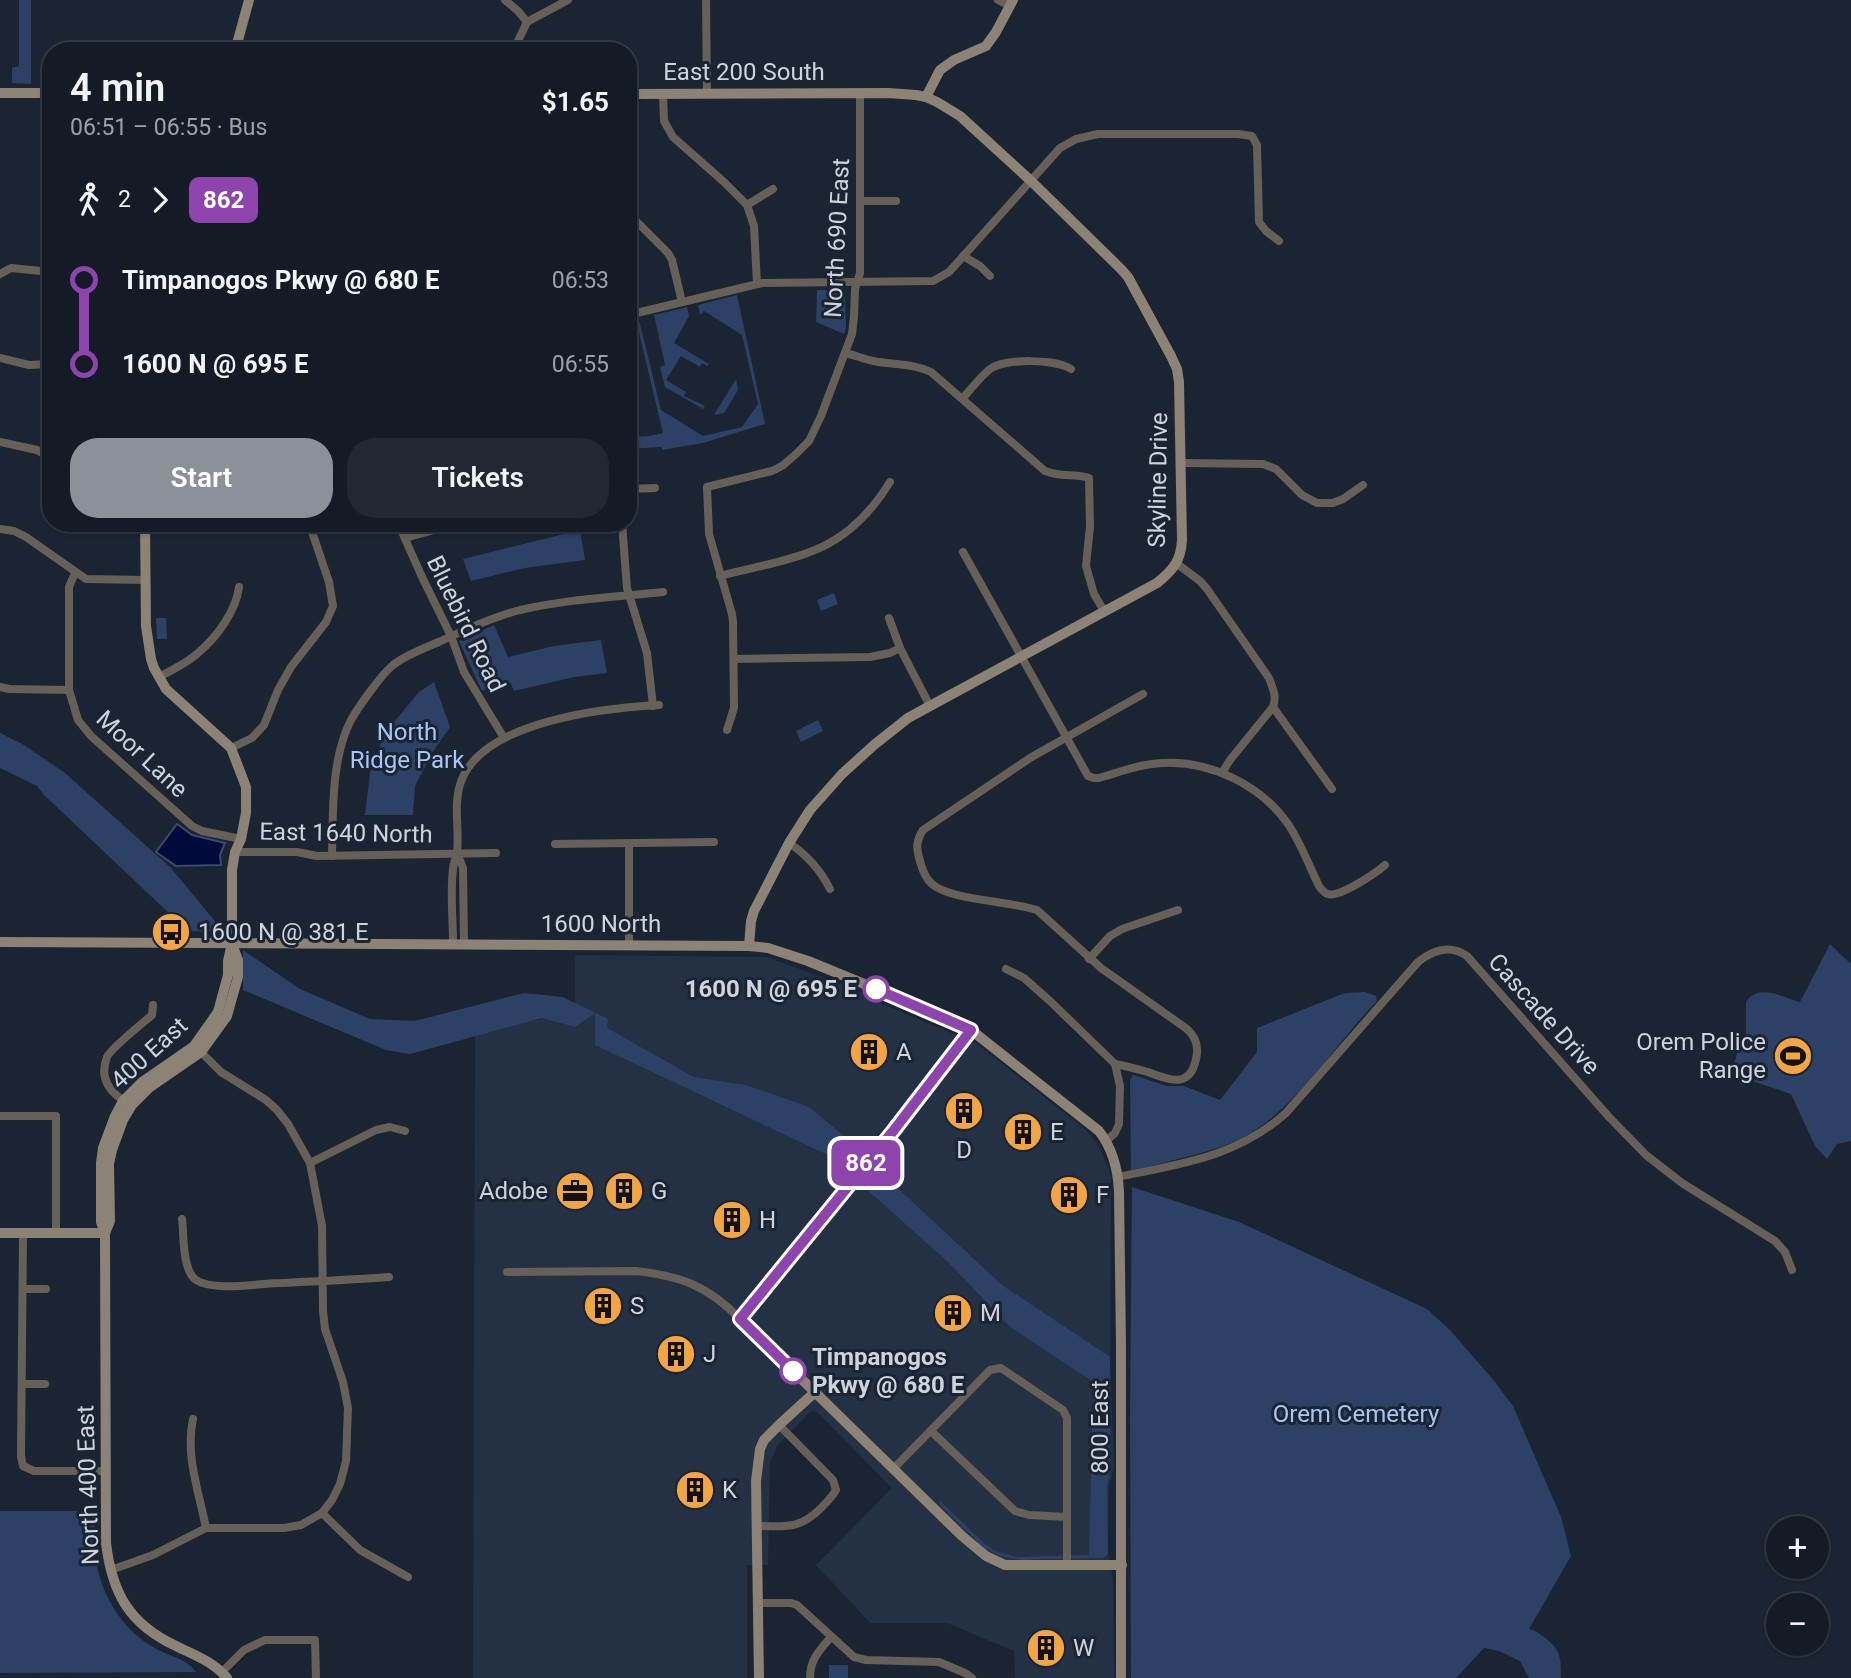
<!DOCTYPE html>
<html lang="en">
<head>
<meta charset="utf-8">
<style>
  :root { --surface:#141b26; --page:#212832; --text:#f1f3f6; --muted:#9da1a7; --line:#333943; --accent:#8c9099 }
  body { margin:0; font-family:Roboto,sans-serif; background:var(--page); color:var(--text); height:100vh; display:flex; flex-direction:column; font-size:26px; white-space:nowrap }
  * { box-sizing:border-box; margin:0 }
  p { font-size:23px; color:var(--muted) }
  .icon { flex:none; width:38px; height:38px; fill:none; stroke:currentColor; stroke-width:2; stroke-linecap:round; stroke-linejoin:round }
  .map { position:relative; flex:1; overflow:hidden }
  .drawer { position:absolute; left:42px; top:42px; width:595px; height:490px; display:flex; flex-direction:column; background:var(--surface); border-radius:28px; box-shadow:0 2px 5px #0004,0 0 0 2px var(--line) }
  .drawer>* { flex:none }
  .badge { padding:0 14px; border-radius:10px; font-size:24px; line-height:46px }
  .fabs { position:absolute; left:1766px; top:1516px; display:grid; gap:14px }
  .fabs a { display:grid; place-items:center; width:63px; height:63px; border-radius:50%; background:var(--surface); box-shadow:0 2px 5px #0004,0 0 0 2px var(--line); font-size:35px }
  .map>.badge { position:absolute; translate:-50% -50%; box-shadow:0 0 0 4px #fff }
  .legs { display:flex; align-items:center; gap:10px; height:77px; padding:0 28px; font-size:23px }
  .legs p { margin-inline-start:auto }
  .headline { display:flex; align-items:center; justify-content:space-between; height:119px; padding:0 28px }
  h1 { font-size:38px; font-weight:600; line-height:52px }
  .primary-button { display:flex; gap:14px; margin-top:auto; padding:14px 28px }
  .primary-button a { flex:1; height:80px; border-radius:28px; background:var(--accent); color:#fff; font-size:28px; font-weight:600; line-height:80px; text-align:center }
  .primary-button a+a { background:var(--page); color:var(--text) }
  ul { padding:0 28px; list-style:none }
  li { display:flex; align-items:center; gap:24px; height:84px; font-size:26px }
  li i { display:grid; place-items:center; width:10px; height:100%; margin:0 9px; background:currentColor }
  li i::after { content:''; width:18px; height:18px; margin:-9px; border:5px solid; border-radius:50%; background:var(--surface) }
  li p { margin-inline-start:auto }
  li:first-child i { background:linear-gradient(#0000 50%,currentColor 0) }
  li:last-child i { background:linear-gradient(currentColor 50%,#0000 0) }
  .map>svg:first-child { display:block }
  .built { fill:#243043 }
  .green { fill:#2c4165 }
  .water { fill:#000a3b; stroke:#3e476c; stroke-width:2 }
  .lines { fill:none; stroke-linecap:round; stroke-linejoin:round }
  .street { stroke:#666059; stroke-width:8 }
  .secondary { stroke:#8c8276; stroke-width:10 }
  .line-1-casing { stroke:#fff; stroke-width:16 }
  .line-1 { stroke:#8e44ad; stroke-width:10 }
  .stop-1-dot { fill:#fff; stroke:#8e44ad; stroke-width:3.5 }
  .labels { text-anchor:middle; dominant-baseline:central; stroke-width:6; stroke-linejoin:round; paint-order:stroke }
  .street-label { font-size:24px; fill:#ced4de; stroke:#1b2433 }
  .park-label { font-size:24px; fill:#a8c5f6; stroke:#1b2433 }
  .poi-label { font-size:24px; fill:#ced4de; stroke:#1b2433; text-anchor:start }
  .stop-label { font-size:24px; font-weight:bold; fill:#ced4de; stroke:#1b2433; text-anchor:end }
</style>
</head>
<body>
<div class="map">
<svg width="1851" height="1678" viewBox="0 0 1851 1678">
  <rect width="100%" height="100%" fill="#1b2433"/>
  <path class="built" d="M575,955l192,2 103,38 12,9 94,39 110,87 13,16 12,29 -1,182 4,110 -5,18 -1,68 5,27 1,98h-99l-1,-27 -67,-28h-77l-54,-58 76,-77 -75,-76 -6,-1 -33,34 -8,17 -2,103h-21v113h-274l2,-643 68,-17 32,9z"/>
  <g class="green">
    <path d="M19,0h12v84l-19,-1v-15l7,-2z"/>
    <path d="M817,290h25l3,2 1,35 -2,7 -28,-12z"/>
    <path d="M737,295l28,129 -62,19 -41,7v-3l-34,2v-12l21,-1 14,-3 -27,-113h3l22,90 42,26 39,-9 16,-23 -16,-69 -38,-24 -4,4 -2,-10z"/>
    <path d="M687,307l2,9 -15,27 35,21 -2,2 -5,-3 -2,4 -19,-11 -15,24 20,12 -2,4 21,10 -2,3 -38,-22 -5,-20 5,-2 -11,-50z"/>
    <path d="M736,379l2,11 -14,23 -10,2z"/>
    <path d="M580,530l5,30 -60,8 -54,13 -8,-22z"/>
    <path d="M834,593l4,11 -17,7 -4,-11z"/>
    <path d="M156,618h10l1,21h-10z"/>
    <path d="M494,625l14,32 46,-11 47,-6 6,33 -33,4 -60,14 -4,-9 -28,9 -23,-50z"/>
    <path d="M434,682l16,45 -18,26 -17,33 -2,29h-48l5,-42 14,-39 35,-42z"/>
    <path d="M818,720l5,11 -22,11 -5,-11z"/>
    <path d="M0,733l24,12 41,28 106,95 47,57 4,1 -4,6 -30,-1 -144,-136 -7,-9 -37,-18z"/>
    <path d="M1830,944l21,20v177l-14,3 -10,15 -12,-13 -24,-52 -48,-16 -11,-6 6,-22 8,-5v-43c12,-19 36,-5 54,0z"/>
    <path d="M243,950l57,39 70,30 45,2 109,-28 39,4 45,22 -1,9 87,49 52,8 63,22 52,43 -12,15 -254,-120v-32l-20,14 -33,-9 -132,36 -24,-4 -143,-60z"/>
    <path d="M1365,992l11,4 1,5c-42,43 -83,111 -137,138 -19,9 -41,15 -62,20 -15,4 -31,9 -47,11l-1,-90 3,-5 34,11h17l36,14 37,-48v-24l80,-32 8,-3z"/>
    <path d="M877,1169l125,116 108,72v110l-3,21 1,66 -5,4 -65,1 -15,1 -23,-4 -17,-9 -43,-42 -1,-5 45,43 11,8 21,6 73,-2 4,-165 5,-5 -88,-58 -61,-64 -86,-77z"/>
    <path d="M1132,1187l107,35 188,87 23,21 45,52 18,24 48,111 10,39 -42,73c6,1 9,4 15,8 17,13 17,20 17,41h-32l-9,-17 -21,-10 -15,-3 -28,30h-325l-1,-262z"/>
    <path d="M0,1511h95c0,16 -2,33 1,49 5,35 27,71 59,88 13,8 33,11 41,24l-196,1z"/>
    <rect x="829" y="1665" width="19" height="13"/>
  </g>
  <path class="water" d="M177,824l15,11 33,8 -5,12 1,10 -45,1 -20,-14z"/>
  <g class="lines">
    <g class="street">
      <path d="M505,0l13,11 9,11"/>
      <path d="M706,0l1,93"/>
      <path d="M998,0l12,6"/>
      <path d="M527,22l41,-22"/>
      <path d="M518,51v-10l9,-19"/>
      <path d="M663,94l1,27 9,16 51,45 23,23 7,21 3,58"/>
      <path d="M860,201h36"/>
      <path d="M747,205l26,-16"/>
      <path d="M628,213l40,40 4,7 10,42"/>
      <path d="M963,256l17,10 10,10"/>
      <path d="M0,274l11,-6 40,4"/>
      <path d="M628,315l134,-32 171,-2 16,-9 111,-124 16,-9 22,-5h140l14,2 5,9 2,77 7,9 13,10"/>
      <path d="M845,353c9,2 19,6 28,8 20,4 39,2 58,11l114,99c18,7 28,2 44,7l1,48 -4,40 8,28 10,17"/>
      <path d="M0,358l29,7 22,-1"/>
      <path d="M963,398c8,-9 17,-21 27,-29 14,-11 67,-10 81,0"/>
      <path d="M0,442l37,8 14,8"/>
      <path d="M1182,463l81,1 13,5 26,26 15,8h16l10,-4 20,-14"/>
      <path d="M628,489l27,-1"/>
      <path d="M398,523l24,54 29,59 13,36 40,66"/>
      <path d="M622,523l5,65 20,65 6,53"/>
      <path d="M0,529l14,2 12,6 60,42 59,1"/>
      <path d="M405,538l55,-15"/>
      <path d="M963,552l125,224 6,2h5c21,-6 41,-14 63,-15 47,-3 99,22 126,61 13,19 21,42 31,62 3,4 5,7 9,8 11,4 48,-21 57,-29"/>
      <path d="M1176,563l24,18 7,8 62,89c4,11 8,18 4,29l-43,53 -8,13"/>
      <path d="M75,573l-6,14v103l9,30 13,16 101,90 10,5 39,8"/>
      <path d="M720,576c30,-8 67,-14 95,-26 32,-13 57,-39 75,-68"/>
      <path d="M889,618l11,30 30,58"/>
      <path d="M734,659l136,-2 20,-4 10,-5"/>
      <path d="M159,677c13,-7 28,-14 39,-24 19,-16 38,-42 41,-66"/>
      <path d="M0,687l9,2 60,1"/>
      <path d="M1273,707l59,82"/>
      <path d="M727,730l7,-22 -1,-86 -1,-8 -23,-80 -2,-47 65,-16 10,-5 13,-11 14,-14 12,-25 31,-82 2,-17 1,-28 5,-16v-180"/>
      <path d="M231,748l21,-10 12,-13 14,-35 13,-23 35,-45 7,-16 -4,-24 -20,-59"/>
      <path d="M789,843c18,12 31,26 41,46"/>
      <path d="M555,844l159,-2"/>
      <path d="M235,852h62l20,4 179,-3"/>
      <path d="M457,853l6,15 1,75"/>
      <path d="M332,856c1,-43 -1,-98 19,-136 8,-14 30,-45 42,-55 14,-11 32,-17 48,-24 25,-12 52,-24 79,-31 47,-11 96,-13 143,-18"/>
      <path d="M453,944c0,-25 -3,-51 0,-75 0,-6 3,-10 4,-16 3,-25 -5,-49 5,-74 24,-58 142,-71 197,-74"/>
      <path d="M629,945v-102"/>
      <path d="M1089,959l21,-23 12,-7 56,-19"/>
      <path d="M1006,969l18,9 27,24 64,62 5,22 -1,38 -4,9 -9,8"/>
      <path d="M1115,1064c11,2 22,5 33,8 21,8 42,17 48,-13 3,-12 0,-22 -9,-30l-86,-61 -64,-58c-27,-9 -87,-10 -105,-26 -7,-6 -10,-15 -12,-23 -4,-13 -4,-20 3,-31l107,-72 113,-64"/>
      <path d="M126,1102c-17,-10 -27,-24 -19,-45 4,-9 36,-34 45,-42l1,-10"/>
      <path d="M0,1116h56v117"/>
      <path d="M310,1163l66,-33 14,-3 15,4"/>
      <path d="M1118,1177c62,-13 119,-20 168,-64l132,-151c15,-12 32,-18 49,-6l142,161 37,38 36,28 93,58 10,11 7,18"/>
      <path d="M182,1219c2,16 0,51 14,61 18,12 65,3 85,3 36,-2 72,-3 108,-6"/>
      <path d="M23,1233l-2,223 2,10 11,5h72"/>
      <path d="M507,1272l129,-1c45,5 72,15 104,48"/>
      <path d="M23,1289h23"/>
      <path d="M22,1384h23"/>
      <path d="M193,1419c-8,36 6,73 13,109"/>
      <path d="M931,1431l84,80 14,4 38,2"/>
      <path d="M893,1469l97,-99 11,-2 62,42 4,8v147"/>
      <path d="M322,1513l38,37 48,27"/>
      <path d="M757,1526c29,0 42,4 64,-18 6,-6 11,-11 15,-18l-3,-10 -54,-55"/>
      <path d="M111,1570l42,-15 53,-27h78l17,-3 21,-12 10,-13 8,-16 6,-23 2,-53 -5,-26 -18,-53 -2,-18 -1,-85 -12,-63 -22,-39 -11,-14 -11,-10 -45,-28 -24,-24"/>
      <path d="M757,1603h34l6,2 57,52 12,3 73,2 26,11 7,5"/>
      <path d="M222,1672l22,-22 21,-10h50l1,38"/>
      <path d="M810,1678c0,-19 10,-28 21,-41"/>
    </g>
    <g class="secondary">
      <path d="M235,51l14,-51"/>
      <path d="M0,93h51"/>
      <path d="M628,94l260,-1 28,2 10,2 11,5 23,14 70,64 91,89 7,8 43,79 6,13 2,13 3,158c-1,21 -9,30 -25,43l-227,123 -22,12 -34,27 -32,29 -32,36 -21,33 -35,68 -3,10 -2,25"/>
      <path d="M926,97l14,-27 14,-10 32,-14 10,-14 17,-32"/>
      <path d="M145,523l1,103 5,33 3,9 12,21 65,59 15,39v26l-5,26 -6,13 -3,18v73l-4,18v14l-10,37 -24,34 -52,36 -19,19 -8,15 -12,32 -2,15v59l4,11 1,310c6,50 23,81 70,103 18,9 38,16 51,32"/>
      <path d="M0,942l749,4 19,2 40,13 134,55 29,14 128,101c14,18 19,38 20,61l2,153v333"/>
      <path d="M971,1030l-77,100 -154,189 222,217 24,20 19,9h117"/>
      <path d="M0,1233h105"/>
      <path d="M105,1233l5,-12 -1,-57 3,-14 11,-30 9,-15 17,-17 52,-36 26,-36 11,-39v-17l-6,-16"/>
      <path d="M759,1678l-3,-197 4,-32 4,-9 16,-16 34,-31"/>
    </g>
  </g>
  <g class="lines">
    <g class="line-1-casing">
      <path id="line-1" d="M793,1371l-53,-52 154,-189 77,-100 -95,-41"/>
    </g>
    <use href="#line-1" class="line-1"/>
  </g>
  <defs>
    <g id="bus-disc" transform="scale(2.0125)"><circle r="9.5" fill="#f2a541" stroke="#1b2433"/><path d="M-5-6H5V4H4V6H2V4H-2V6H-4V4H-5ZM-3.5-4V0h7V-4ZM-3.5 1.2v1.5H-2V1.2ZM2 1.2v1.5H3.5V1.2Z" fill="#111"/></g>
    <g id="building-disc" transform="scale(2.0125)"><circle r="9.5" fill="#f2a541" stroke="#1b2433"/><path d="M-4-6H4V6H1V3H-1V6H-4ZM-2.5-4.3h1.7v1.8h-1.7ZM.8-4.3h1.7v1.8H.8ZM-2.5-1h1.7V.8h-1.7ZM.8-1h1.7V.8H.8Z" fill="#111"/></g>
    <g id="stadium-disc" transform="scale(2.0125)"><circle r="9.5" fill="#f2a541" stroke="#1b2433"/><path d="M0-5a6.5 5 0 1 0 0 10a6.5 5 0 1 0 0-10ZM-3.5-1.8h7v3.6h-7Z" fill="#111"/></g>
    <g id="office-disc" transform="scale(2.0125)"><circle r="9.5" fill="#f2a541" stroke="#1b2433"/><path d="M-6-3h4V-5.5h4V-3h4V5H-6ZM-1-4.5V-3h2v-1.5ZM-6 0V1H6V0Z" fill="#111"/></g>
  </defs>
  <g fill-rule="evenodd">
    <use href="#bus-disc" x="171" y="932"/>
    <use href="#building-disc" x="869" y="1052"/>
    <use href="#stadium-disc" x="1793" y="1056"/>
    <use href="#building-disc" x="964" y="1111"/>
    <use href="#building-disc" x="1023" y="1132"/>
    <use href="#office-disc" x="575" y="1191"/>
    <use href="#building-disc" x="624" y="1191"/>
    <use href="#building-disc" x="1069" y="1195"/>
    <use href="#building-disc" x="732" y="1220"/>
    <use href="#building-disc" x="603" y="1306"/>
    <use href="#building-disc" x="953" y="1313"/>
    <use href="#building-disc" x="676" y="1354"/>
    <use href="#building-disc" x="695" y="1490"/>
    <use href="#building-disc" x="1046" y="1648"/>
  </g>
  <g class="stop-1-dot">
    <circle cx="876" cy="989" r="12"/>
    <circle cx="793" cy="1371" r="12"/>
  </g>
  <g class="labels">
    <g class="street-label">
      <text x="744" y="72">East 200 South</text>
      <text transform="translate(837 238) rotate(-87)">North 690 East</text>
      <text transform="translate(1158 480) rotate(-89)">Skyline Drive</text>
      <text transform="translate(466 624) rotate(64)">Bluebird Road</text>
      <text transform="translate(142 754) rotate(43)">Moor Lane</text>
      <text transform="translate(346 833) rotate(1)">East 1640 North</text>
      <text x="601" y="924">1600 North</text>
      <text transform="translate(1544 1014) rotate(48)">Cascade Drive</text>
      <text transform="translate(149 1053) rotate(-42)">400 East</text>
      <text transform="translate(1100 1427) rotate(-90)">800 East</text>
      <text transform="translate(88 1485) rotate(-92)">North 400 East</text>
    </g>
    <g class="park-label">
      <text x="407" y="732">North<tspan x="407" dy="28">Ridge Park</tspan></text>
      <text x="1356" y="1414">Orem Cemetery</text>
    </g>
    <g class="poi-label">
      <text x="198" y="932">1600 N @ 381 E</text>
      <text x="1766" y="1042" text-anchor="end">Orem Police<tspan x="1766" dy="28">Range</tspan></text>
      <text x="896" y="1052">A</text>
      <text x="1050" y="1132">E</text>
      <text x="964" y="1150" text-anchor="middle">D</text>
      <text x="548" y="1191" text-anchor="end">Adobe</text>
      <text x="651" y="1191">G</text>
      <text x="1096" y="1195">F</text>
      <text x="759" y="1220">H</text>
      <text x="630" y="1306">S</text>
      <text x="980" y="1313">M</text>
      <text x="703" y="1354">J</text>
      <text x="722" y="1490">K</text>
      <text x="1073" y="1648">W</text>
    </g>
    <g class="stop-label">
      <text x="857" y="989">1600 N @ 695 E</text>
      <text x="812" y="1357" text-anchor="start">Timpanogos<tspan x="812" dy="28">Pkwy @ 680 E</tspan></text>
    </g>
  </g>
</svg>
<div class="fabs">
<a>+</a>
<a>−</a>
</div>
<b class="badge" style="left:866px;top:1163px;background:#8e44ad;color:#fff">862</b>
<section class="drawer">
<div class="headline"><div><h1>4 min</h1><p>06:51 – 06:55 · Bus</p></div><b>$1.65</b></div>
<div class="legs"><svg class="icon" aria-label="walk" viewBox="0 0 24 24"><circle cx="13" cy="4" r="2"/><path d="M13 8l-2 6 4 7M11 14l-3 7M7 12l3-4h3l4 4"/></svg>2<svg class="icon" aria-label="forward" viewBox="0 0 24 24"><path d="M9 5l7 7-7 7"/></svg><b class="badge" style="background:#8e44ad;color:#fff">862</b></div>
<ul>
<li><i style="color:#8e44ad"></i><b>Timpanogos Pkwy @ 680 E</b><p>06:53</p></li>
<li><i style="color:#8e44ad"></i><b>1600 N @ 695 E</b><p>06:55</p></li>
</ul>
<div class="primary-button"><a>Start</a><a>Tickets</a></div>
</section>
</div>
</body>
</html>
